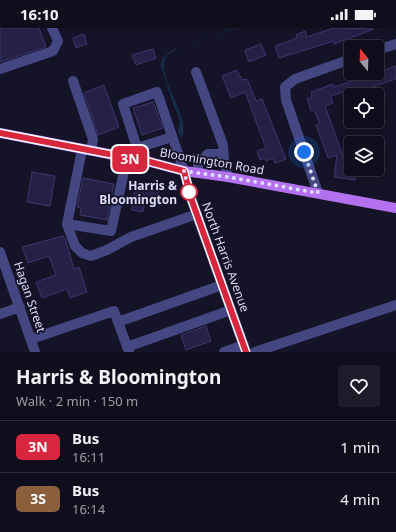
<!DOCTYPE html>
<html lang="en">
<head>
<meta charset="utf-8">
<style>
  :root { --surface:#100e1d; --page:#1e1c2a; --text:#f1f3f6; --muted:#9c9ca4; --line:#302e3b }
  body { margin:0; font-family:"Noto Sans",sans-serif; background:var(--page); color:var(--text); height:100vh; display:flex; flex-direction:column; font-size:15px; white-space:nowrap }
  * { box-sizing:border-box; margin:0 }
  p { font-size:13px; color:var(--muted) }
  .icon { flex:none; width:22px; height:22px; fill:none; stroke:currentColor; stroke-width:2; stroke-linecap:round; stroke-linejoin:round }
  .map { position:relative; height:324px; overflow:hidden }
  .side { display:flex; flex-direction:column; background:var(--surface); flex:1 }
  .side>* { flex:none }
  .badge { padding:0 8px; border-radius:6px; font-size:14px; line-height:26px }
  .needle { width:26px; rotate:341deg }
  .controls { position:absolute; left:344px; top:12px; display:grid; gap:8px }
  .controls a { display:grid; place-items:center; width:40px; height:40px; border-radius:4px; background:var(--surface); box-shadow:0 4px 16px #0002,0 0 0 1px var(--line); font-size:20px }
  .you { position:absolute; width:20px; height:20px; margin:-10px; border:3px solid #fff; border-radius:50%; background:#1a73e8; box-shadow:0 0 0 6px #1a73e833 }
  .map>.badge { position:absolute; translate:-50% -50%; box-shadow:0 0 0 2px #fff }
  .round { display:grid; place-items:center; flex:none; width:42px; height:42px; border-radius:4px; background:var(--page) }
  .headline { display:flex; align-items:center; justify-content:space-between; height:68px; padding:0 16px }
  h1 { font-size:19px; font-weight:700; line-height:30px }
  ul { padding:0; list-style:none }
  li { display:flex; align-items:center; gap:12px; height:52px; padding:0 16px; border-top:1px solid var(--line) }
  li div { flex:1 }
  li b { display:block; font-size:15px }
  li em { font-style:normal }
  li .badge { min-width:44px; font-weight:700; text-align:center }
  .status { display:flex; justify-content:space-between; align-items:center; height:28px; padding:0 20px; background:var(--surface); direction:ltr }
  .status svg { height:11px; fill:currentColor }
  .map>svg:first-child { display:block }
  .water { fill:#152d49 }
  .building { fill:#252146; stroke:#3c366f }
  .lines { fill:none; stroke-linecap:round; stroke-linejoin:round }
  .minor { stroke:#444781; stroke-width:10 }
  .major { stroke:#b471ef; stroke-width:10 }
  .line-casing { stroke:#fff; stroke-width:9 }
  .line { stroke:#d7263d; stroke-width:6 }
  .walk { stroke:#deddfb; stroke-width:4; stroke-dasharray:0 7.2 }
  .stop-dot { fill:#fff; stroke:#d7263d; stroke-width:2 }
  .labels { text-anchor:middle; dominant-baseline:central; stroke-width:3.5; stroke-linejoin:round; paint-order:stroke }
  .street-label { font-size:12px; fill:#deddfb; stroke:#151327 }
  .stop-label { font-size:12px; font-weight:bold; fill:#deddfb; stroke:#151327; text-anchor:end }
</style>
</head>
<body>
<div class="status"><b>16:10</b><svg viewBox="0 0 49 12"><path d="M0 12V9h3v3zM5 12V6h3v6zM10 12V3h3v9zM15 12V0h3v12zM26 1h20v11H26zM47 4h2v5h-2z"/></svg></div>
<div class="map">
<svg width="396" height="324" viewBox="0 0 396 324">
  <rect width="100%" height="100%" fill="#151327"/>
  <path class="water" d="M235,0h3c-16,5 -59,17 -69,26 -20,16 26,65 12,85l-3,-8 2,-10 -2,-6 -4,-8 -13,-41 1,-7 10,-9z"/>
  <g class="building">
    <path d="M0,0h39l7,19 -46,15z"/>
    <path d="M334,0l40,1 -40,15v-3l-55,17 -4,-12 22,-8 -1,-3 9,-4 2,6z"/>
    <path d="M84,6l3,10 -11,4 -3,-10z"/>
    <path d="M261,16l5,11 -17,7 -4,-12z"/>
    <path d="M153,21l3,9 -20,7 -4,-10z"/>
    <path d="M396,38v13l-49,17 -1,-5 -15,5 2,7 -8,3 19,53 7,1v9h6l-2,11 -21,-3 3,-22 -9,3 -12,-33 4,-1 -6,-14 -3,1 -4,-12 5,-2 -1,-5 22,-8 1,3z"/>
    <path d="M237,42l5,10 5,-1 9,22 6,-2 24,60 -11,4 -2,-5 -7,3 -1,-3 -5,2 -3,-9 9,-3 -21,-56 -14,6 -9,-22z"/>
    <path d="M104,57l15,42 -21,8 -14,-42z"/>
    <path d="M153,74l10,26 -21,7 -9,-27z"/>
    <path d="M32,144l23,4 -5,30 -23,-4z"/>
    <path d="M83,150l31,6 -7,36 -27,-5 1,-7 -4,-1z"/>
    <path d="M135,156l24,5 -2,11 -11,-2 -3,14 -11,-2z"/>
    <path d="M63,208l2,2 9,31 5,-2 8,25 -17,6 -3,-9 -25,9 -6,-16 20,-7 -7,-19 -21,7 -6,-16z"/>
    <path d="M206,298l5,15 -25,9 -5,-15z"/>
  </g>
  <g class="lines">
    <g class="minor">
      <path d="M377,22l19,-6"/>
      <path d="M0,41l53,-18 5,-10 -6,-13"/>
      <path d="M196,44l27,73 1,16"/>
      <path d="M73,53l20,58 -2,12"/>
      <path d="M137,120l35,-11"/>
      <path d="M82,122l-15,74 44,7 16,-73"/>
      <path d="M135,132l2,-12 -14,-44 34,-12 27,79 8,30 54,151"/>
      <path d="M198,145v-9l10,-10h10l6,7 4,16"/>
      <path d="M318,165l-32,-93 -1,-13 10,-8 56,-20"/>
      <path d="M67,196l8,22 7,7 9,3 16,-6 24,-13 66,-23"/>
      <path d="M0,224l35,100"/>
      <path d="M0,286l20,-7"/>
      <path d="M118,294l104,-37"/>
      <path d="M31,311l83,-28 15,41"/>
      <path d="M127,319l104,-37"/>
      <path d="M224,324l20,-7"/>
      <path d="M255,324l141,-47"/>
    </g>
    <path class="major" d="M0,105l150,29 34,9 44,6 168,31"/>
  </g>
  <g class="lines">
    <g class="line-casing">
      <path id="line" d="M0,105l150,29 34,9 8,30 54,151"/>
    </g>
    <use href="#line" class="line"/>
    <path class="walk" d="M189,164l-5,-21 44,6 90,16 -14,-41"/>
  </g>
  <circle class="stop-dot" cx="189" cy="164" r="8"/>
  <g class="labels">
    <g class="street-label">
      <text transform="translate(212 133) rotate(10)">Bloomington Road</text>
      <text transform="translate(226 229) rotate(70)">North Harris Avenue</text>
      <text transform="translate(30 269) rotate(71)">Hagan Street</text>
    </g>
    <g class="stop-label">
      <text x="177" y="157">Harris &amp;<tspan x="177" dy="14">Bloomington</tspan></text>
    </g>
  </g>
</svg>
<div class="controls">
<a><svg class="needle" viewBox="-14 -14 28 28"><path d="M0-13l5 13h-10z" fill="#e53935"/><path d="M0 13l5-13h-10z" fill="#9c9ca4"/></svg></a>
<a><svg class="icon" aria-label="locate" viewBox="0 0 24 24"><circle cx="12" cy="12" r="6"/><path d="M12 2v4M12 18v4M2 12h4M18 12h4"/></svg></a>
<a><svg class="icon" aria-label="layers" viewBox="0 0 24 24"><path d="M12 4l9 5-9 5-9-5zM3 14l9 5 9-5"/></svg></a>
</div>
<div class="you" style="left:304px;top:124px"></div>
<b class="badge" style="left:130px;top:131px;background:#d7263d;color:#fff">3N</b>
</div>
<section class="side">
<div class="headline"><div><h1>Harris &amp; Bloomington</h1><p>Walk · 2 min · 150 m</p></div><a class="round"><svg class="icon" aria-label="heart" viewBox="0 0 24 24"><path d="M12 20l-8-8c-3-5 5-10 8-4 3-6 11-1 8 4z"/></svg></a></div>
<ul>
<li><span class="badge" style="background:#d7263d;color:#fff">3N</span><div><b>Bus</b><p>16:11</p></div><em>1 min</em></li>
<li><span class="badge" style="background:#8b5e3c;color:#fff">3S</span><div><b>Bus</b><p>16:14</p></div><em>4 min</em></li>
</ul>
</section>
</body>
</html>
